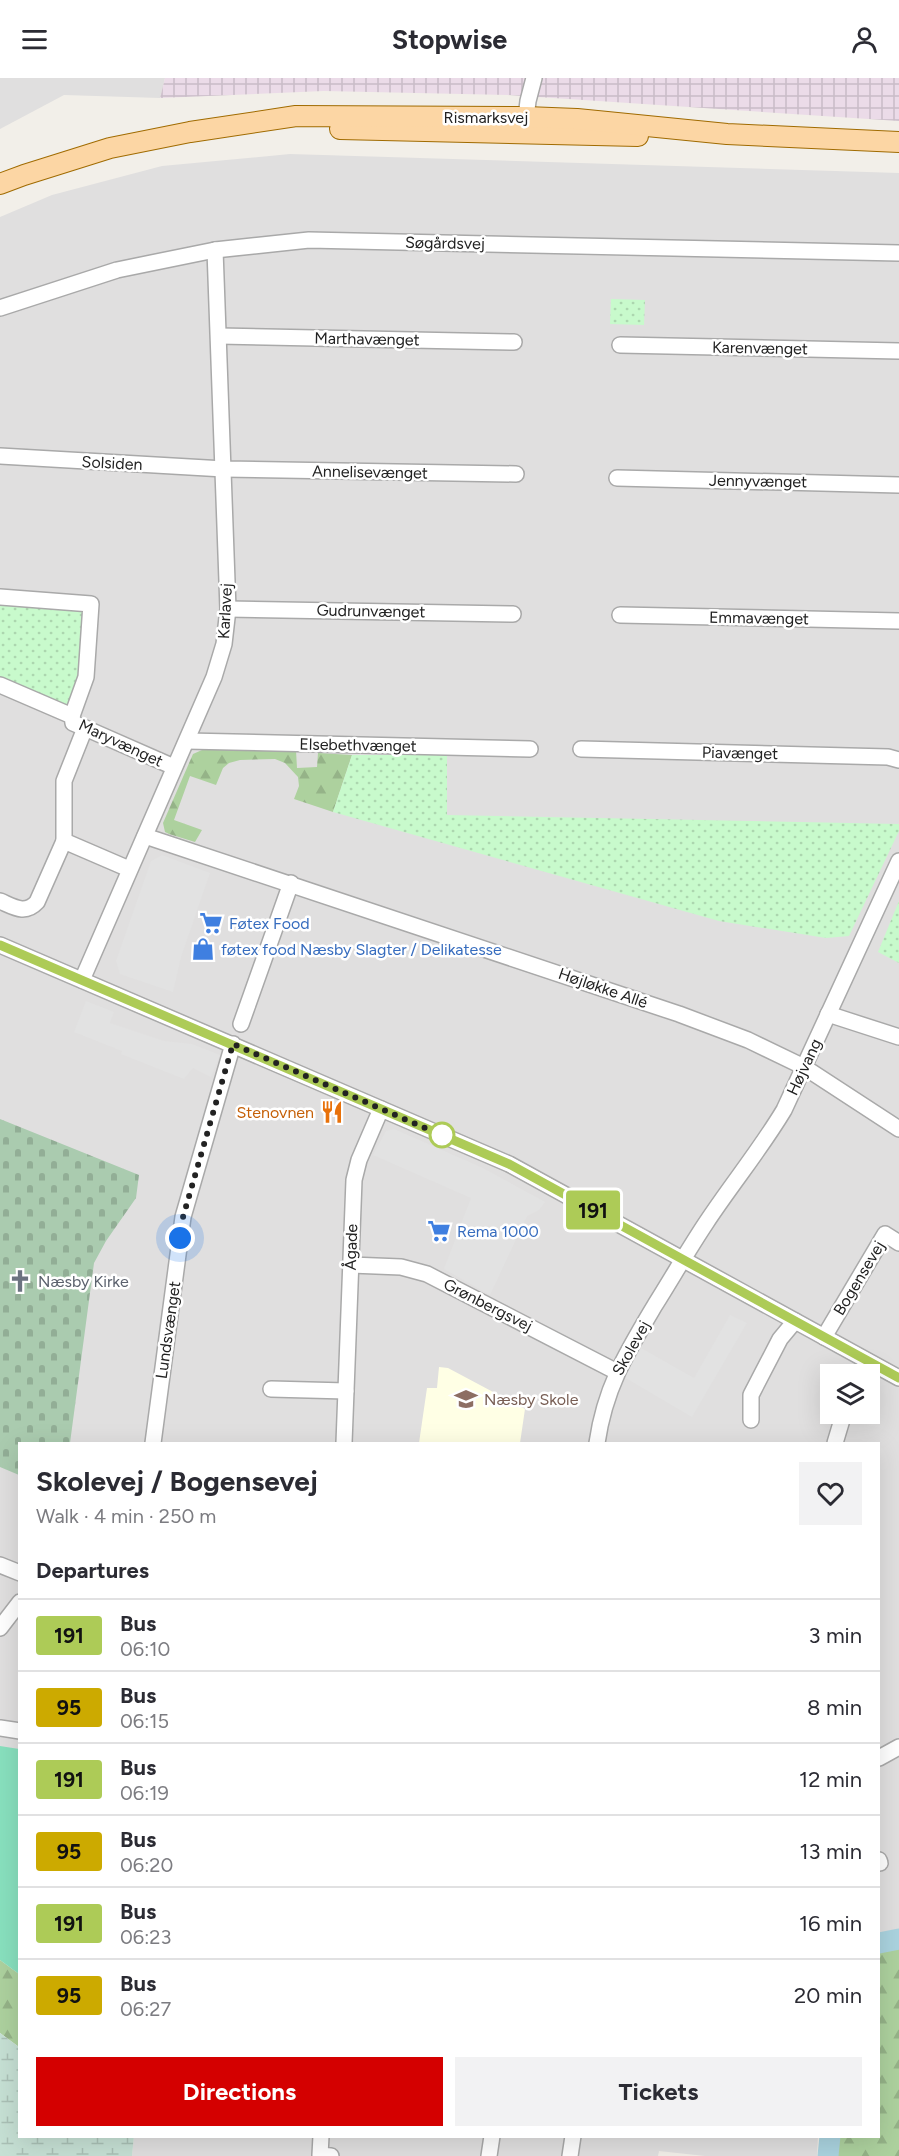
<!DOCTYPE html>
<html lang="en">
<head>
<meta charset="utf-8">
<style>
  :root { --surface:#fff; --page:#f2f2f3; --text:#2b2b33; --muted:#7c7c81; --line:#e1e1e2; --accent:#d40000 }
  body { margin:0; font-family:Figtree,sans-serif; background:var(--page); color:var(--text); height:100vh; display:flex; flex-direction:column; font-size:22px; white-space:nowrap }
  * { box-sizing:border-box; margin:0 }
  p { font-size:20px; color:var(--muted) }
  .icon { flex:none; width:33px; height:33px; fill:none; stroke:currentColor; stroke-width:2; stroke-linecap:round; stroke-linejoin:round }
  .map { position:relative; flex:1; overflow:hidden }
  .details { position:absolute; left:18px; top:1364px; width:862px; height:696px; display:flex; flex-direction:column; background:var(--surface); border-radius:0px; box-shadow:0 6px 24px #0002 }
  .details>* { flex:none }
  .badge { padding:0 12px; border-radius:4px; font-size:21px; line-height:39px }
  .tools { position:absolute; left:820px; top:1286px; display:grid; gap:12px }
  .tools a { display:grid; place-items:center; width:60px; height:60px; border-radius:0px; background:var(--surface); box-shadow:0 6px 24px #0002; font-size:30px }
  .you { position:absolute; width:30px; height:30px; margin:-15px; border:4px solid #fff; border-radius:50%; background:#1a73e8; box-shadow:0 0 0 9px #1a73e833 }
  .map>.badge { position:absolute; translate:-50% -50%; box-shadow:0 0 0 3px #fff }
  h2 { padding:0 18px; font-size:22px; line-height:54px }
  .round { display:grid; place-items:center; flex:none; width:63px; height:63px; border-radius:0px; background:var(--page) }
  .head { display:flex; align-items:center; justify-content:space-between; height:102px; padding:0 18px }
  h1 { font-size:28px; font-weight:700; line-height:45px }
  .primary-button { display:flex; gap:12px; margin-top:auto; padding:12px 18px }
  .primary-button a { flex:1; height:69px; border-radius:0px; background:var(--accent); color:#fff; font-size:24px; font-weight:700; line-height:69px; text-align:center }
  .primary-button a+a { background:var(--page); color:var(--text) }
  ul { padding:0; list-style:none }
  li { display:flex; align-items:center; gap:18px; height:72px; padding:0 18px; border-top:2px solid var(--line) }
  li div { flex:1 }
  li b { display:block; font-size:22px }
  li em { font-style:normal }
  li .badge { min-width:66px; font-weight:700; text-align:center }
  header { display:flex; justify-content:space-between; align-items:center; height:78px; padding:0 18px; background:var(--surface); font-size:27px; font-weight:700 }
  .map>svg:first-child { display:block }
  .residential { fill:#e0dfdf; fill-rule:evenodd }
  .industrial { fill:url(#industrial-grid) }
  .education { fill:#ffffe5 }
  .forest { fill:url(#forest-firs) }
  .wetland { fill:url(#wetland-marsh) }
  .cemetery { fill:url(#cemetery-stones) }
  .park { fill:url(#park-dots) }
  .pitch { fill:#88e0be }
  .parking { fill:#e2e2e2 }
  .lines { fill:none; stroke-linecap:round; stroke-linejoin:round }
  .river { stroke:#aad3df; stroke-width:21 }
  .minor-casing { stroke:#a9a9a9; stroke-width:18 }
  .major-casing { stroke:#a06b00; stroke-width:22 }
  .minor { stroke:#fff; stroke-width:15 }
  .major { stroke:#fcd6a4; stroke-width:20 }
  .line-casing { stroke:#fff; stroke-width:14 }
  .line { stroke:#adcb57; stroke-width:9 }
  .walk { stroke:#222; stroke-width:6; stroke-dasharray:0 10.8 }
  .stop-dot { fill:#fff; stroke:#adcb57; stroke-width:3 }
  .labels { text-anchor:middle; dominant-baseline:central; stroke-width:5; stroke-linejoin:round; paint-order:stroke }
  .street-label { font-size:16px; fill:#222; stroke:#fff }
  .shop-label { font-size:16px; fill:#366cbe; stroke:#fff; text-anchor:start }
  .food-label { font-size:16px; fill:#c56008; stroke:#fff; text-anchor:end }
  .worship-label { font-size:16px; fill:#5b616d; stroke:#fff; text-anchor:start }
  .education-label { font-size:16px; fill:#785e54; stroke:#fff; text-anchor:start }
</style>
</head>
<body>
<header><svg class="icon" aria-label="menu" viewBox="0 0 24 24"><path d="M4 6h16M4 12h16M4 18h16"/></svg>Stopwise<svg class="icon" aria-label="person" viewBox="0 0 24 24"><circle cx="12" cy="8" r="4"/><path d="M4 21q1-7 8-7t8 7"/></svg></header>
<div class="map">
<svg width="899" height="2078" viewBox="0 0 899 2078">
  <defs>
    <pattern id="industrial-grid" width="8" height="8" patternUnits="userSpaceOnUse" patternTransform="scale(1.5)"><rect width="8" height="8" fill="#ebdbe8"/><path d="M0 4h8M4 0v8" fill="none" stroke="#c9bcc7"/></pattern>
    <pattern id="forest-firs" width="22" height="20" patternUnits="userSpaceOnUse" patternTransform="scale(1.5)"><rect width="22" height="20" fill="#add19e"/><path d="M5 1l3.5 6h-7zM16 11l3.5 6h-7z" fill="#95b388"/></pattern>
    <pattern id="wetland-marsh" width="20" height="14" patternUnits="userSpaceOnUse" patternTransform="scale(1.5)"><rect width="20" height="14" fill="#c6e0d4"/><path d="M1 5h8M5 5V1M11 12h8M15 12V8" fill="none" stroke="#aac0b6"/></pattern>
    <pattern id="cemetery-stones" width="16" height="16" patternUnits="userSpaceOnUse" patternTransform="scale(1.5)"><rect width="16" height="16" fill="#aacbaf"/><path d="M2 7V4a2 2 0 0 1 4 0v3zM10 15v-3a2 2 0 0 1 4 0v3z" fill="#92ae96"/></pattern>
    <pattern id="park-dots" width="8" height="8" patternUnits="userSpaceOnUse" patternTransform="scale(1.5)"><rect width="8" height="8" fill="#c8facc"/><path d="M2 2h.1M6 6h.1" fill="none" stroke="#acd6af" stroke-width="1.8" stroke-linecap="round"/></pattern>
  </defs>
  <rect width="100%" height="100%" fill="#f2efe9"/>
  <g class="residential">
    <path d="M0,0h165l-5,20 -96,-3 -64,34z"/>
    <path d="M290,76l609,19v1756l-20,4v-490h-859l-1,521 -19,-11v-1736l52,-22 110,-29zM831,1296h39v39h-39z"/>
    <path d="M134,2058h684l-1,20h-112l-46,-5 -1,5h-526z"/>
  </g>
  <path class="industrial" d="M165,0h734v43l-391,-26 -184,-4 -164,7z"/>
  <path class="education" d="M439,1289l9,1 77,41 -5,34h-101l8,-55h10z"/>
  <g class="forest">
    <path d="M202,672h94l1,18 20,-1 1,-14 34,2 -19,57 -39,-13 5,-13 -1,-9 -13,-14 -10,-4 -35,1 -11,3 -6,5 -7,17 -26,-9 -16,44 28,10 -7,12 -26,-8 -4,-2 -2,-9 30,-69z"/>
    <path d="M899,1868v210h-65l1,-20h44v-187z"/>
    <path d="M0,1882l19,14v73l-19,-14z"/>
  </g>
  <path class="wetland" d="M0,1955l19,14 1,89h114l-2,20h-132z"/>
  <path class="cemetery" d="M0,1041l139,56 -3,23 -30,43 -12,22 -24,180h-50l-1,32 -19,-8z"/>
  <g class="park">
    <path d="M611,221l34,1 -1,25 -34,-1z"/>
    <path d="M0,524l78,4 8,8 -5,62 -15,32 -66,-29z"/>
    <path d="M352,677h95v60l452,9v7l-50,105 -23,2 -107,-17 -386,-109z"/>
    <path d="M899,823v62l-21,-11z"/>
  </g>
  <path class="pitch" d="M0,1668l19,3v225l-19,-14z"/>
  <g class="parking">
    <path d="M162,777l48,18 -29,84 -8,35 -53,-18 -4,-13 35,-100z"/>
    <path d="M86,923l28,11 -4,11 54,18 28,3 28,11 -9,22 -18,-9 -9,11 -63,-25 1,-3 -48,-19z"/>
    <path d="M394,1051l89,39 62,34 -6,8 -12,6 -37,79 -46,-26 27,-71 -98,-43 13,-24z"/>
    <path d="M730,1237l17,8 -55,94 -68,-40 17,-29 53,30z"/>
  </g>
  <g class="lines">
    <g class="river">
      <path d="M879,1865l20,-4"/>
      <path d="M828,2078l2,-20"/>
    </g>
    <g class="minor-casing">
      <g id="minor">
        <path d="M525,48l3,-25 6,-23"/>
        <path d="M0,230l117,-38 98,-20 94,-10 590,13"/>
        <path d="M219,258l295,6"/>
        <path d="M620,267l279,6"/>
        <path d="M0,378l224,13 292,5"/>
        <path d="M617,400l282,7"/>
        <path d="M0,519l91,7 -5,73 -14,39"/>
        <path d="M228,531l285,5"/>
        <path d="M620,537l279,6"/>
        <path d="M0,607l72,31 1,7 12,5 89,39"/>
        <path d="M85,650l-21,53v60l65,28"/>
        <path d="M187,663l343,8"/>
        <path d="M581,671l307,8 11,3"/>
        <path d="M145,758l534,178 69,26 56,27 95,62"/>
        <path d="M0,823c14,6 25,14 37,1l27,-61"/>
        <path d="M0,867l509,219 390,214"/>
        <path d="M82,902l132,-303 10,-33 4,-35 -13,-359"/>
        <path d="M828,936l71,23"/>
        <path d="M241,946l50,-141"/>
        <path d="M351,1187l50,2 26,7 190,98"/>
        <path d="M824,1259l61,-103 14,9"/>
        <path d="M271,1311l75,2"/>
        <path d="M751,1342v-25l29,-56 15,-18"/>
        <path d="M153,1365l30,-226 50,-173"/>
        <path d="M344,1365l10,-263 5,-20 22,-51"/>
        <path d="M597,1365c8,-56 30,-91 58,-138 17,-27 33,-55 51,-82 25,-38 54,-73 78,-113l115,-249"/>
        <path d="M835,1365l9,-30"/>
        <path d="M0,1487l20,8"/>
        <path d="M0,1550l20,-26"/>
        <path d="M0,1650l20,3"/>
        <path d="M879,1680l20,-11"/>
        <path d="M879,1782l1,3"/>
        <path d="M321,2058l-1,19 11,1"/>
        <path d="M489,2078l3,-20"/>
        <path d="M570,2078l3,-20"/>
      </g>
    </g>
    <g class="major-casing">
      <g id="major">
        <path d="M340,51l298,7"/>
        <path d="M0,106l24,-9 86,-27 80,-16 106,-16 230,1 51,2 150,15 172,8"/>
      </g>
    </g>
    <use href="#minor" class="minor"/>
    <use href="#major" class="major"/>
  </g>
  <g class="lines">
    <g class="line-casing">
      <path id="line" d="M0,867l509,219 390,214"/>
    </g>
    <use href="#line" class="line"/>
    <path class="walk" d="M180,1160l3,-21 50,-173 217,95 -8,-4"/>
  </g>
  <defs>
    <g id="supermarket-bare" transform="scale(1.8)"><path d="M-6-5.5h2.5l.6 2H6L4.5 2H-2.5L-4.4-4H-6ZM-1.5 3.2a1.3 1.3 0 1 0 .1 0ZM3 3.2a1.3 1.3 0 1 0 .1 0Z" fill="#3f7fe0" stroke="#fff" stroke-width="2.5" paint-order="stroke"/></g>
    <g id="shop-bare" transform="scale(1.8)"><path d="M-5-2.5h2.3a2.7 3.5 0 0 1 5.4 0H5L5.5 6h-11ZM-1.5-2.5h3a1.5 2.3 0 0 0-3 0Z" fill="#3f7fe0" stroke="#fff" stroke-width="2.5" paint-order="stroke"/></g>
    <g id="restaurant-bare" transform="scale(1.8)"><path d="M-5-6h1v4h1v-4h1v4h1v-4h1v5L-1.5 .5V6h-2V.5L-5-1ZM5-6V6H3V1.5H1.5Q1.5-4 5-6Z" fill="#e8710a" stroke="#fff" stroke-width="2.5" paint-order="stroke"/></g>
    <g id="church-bare" transform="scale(1.8)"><path d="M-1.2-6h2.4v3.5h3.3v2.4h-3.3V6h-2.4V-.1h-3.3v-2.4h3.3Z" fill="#6b7280" stroke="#fff" stroke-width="2.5" paint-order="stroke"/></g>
    <g id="school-bare" transform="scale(1.8)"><path d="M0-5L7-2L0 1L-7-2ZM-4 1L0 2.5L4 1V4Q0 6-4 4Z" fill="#8d6e63" stroke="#fff" stroke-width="2.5" paint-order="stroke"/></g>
  </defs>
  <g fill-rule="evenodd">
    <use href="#supermarket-bare" x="211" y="845"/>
    <use href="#shop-bare" x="203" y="871"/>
    <use href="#restaurant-bare" x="332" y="1034"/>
    <use href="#supermarket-bare" x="439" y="1153"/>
    <use href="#church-bare" x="20" y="1203"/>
    <use href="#school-bare" x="466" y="1321"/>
  </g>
  <circle class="stop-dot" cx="442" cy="1057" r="12"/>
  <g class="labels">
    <g class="street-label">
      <text x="486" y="39">Rismarksvej</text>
      <text transform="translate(445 165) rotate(1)">Søgårdsvej</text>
      <text transform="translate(367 261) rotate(1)">Marthavænget</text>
      <text transform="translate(760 270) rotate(1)">Karenvænget</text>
      <text transform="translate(112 385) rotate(3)">Solsiden</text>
      <text transform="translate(370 394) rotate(1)">Annelisevænget</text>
      <text transform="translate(758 403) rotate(1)">Jennyvænget</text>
      <text transform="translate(225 533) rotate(-87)">Karlavej</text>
      <text transform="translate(371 533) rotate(1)">Gudrunvænget</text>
      <text transform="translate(759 540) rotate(1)">Emmavænget</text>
      <text transform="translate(121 665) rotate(25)">Maryvænget</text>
      <text transform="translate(358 667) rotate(1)">Elsebethvænget</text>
      <text transform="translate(740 675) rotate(1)">Piavænget</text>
      <text transform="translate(603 910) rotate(19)">Højløkke Allé</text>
      <text transform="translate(804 989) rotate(-65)">Højvang</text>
      <text transform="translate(351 1169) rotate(-88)">Ågade</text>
      <text transform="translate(859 1200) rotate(-59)">Bogensevej</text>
      <text transform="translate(488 1227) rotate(27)">Grønbergsvej</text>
      <text transform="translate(168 1252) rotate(-82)">Lundsvænget</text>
      <text transform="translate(631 1270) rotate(-61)">Skolevej</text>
    </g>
    <g class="shop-label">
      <text x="229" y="845">Føtex Food</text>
      <text x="221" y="871">føtex food Næsby Slagter / Delikatesse</text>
      <text x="457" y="1153">Rema 1000</text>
    </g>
    <g class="food-label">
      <text x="314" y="1034">Stenovnen</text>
    </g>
    <g class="worship-label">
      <text x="38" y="1203">Næsby Kirke</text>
    </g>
    <g class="education-label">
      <text x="484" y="1321">Næsby Skole</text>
    </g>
  </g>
</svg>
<div class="tools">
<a><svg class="icon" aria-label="layers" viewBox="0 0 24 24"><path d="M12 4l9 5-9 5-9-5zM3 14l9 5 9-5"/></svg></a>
</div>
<div class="you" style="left:180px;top:1160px"></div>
<b class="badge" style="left:593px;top:1132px;background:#adcb57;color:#111">191</b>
<section class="details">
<div class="head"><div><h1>Skolevej / Bogensevej</h1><p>Walk · 4 min · 250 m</p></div><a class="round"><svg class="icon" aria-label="heart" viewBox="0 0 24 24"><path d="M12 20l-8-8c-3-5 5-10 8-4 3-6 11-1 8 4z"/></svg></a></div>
<h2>Departures</h2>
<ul>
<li><span class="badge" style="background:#adcb57;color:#111">191</span><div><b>Bus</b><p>06:10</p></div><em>3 min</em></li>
<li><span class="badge" style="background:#ca0;color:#111">95</span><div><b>Bus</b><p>06:15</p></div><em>8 min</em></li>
<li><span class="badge" style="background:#adcb57;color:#111">191</span><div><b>Bus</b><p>06:19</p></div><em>12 min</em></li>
<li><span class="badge" style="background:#ca0;color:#111">95</span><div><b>Bus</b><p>06:20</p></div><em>13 min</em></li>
<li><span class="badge" style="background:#adcb57;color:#111">191</span><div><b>Bus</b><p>06:23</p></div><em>16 min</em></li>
<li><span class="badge" style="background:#ca0;color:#111">95</span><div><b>Bus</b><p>06:27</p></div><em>20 min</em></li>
</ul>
<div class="primary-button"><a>Directions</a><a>Tickets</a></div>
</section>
</div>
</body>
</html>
